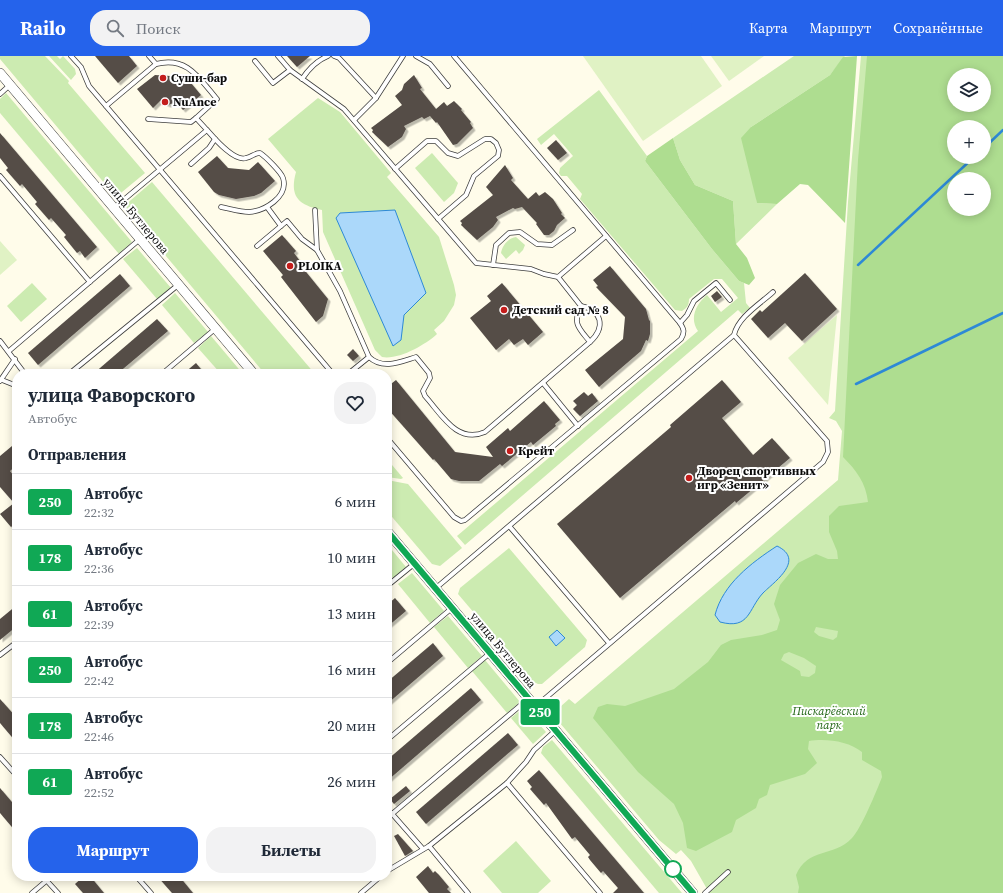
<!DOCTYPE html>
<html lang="ru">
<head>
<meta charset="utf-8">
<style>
  :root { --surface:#fff; --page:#f2f2f3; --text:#1f2937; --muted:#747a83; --line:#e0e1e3; --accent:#2563eb }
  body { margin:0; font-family:"Source Serif 4",serif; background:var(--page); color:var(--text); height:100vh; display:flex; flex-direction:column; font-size:15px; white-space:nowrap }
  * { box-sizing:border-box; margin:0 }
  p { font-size:13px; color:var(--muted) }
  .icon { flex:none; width:22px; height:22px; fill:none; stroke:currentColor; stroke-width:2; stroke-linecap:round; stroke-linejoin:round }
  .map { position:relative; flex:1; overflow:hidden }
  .sheet { position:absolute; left:12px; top:313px; width:380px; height:512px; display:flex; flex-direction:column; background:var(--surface); border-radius:16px; box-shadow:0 2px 10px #0003 }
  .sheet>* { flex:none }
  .badge { padding:0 8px; border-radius:3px; font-size:14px; line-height:26px }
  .buttons { position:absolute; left:947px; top:12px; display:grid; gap:8px }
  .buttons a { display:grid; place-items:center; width:44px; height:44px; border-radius:50%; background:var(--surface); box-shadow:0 2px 10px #0003; font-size:20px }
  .map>.badge { position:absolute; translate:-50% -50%; box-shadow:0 0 0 2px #fff }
  h2 { padding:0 16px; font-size:15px; line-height:36px }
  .round { display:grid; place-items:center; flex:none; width:42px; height:42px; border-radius:16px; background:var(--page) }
  .summary { display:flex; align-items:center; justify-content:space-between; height:68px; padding:0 16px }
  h1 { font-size:19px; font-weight:700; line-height:30px }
  .button { display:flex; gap:8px; margin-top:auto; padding:8px 16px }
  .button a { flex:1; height:46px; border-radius:16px; background:var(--accent); color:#fff; font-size:16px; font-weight:700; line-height:46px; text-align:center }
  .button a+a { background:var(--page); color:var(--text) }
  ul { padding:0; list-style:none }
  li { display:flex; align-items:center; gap:12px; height:56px; padding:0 16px; border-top:1px solid var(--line) }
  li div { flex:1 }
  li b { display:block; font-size:15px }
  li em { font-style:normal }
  li .badge { min-width:44px; font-weight:700; text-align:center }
  header { display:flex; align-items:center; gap:24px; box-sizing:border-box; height:56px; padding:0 20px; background:var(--accent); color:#fff }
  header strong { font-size:19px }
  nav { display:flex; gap:22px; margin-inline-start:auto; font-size:14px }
  .search { width:280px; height:36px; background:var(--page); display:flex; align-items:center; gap:10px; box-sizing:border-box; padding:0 14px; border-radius:16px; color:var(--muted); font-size:15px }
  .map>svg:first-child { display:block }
  .green { fill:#ccebb1; fill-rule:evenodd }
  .forest { fill:#aedd90; fill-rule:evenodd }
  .pitch { fill:#e0f2c4 }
  .water { fill:#abd8fa; stroke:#2d89d6 }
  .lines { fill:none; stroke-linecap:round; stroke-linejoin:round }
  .stream { stroke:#2d89d6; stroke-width:2.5 }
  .building { fill:#554d47; filter:url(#shadow) }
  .service-casing { stroke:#3e3e3e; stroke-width:5.5 }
  .tertiary-casing { stroke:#3e3e3e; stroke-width:10 }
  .service { stroke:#fff; stroke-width:4 }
  .tertiary { stroke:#fff; stroke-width:9 }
  .line-casing { stroke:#fff; stroke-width:9 }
  .line { stroke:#10a855; stroke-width:6 }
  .poi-dot { fill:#c41d1b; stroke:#fff; stroke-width:1.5 }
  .stop-dot { fill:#fff; stroke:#10a855; stroke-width:2 }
  .labels { text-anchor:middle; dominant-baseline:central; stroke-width:4; stroke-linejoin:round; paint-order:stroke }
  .poi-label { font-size:12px; font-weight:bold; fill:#0b0b0b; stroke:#fff; text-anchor:start }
  .street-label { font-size:12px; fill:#0b0b0b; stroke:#fff }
  .park-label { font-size:12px; font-style:italic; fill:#246718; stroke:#fff }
</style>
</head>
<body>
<header>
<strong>Railo</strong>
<div class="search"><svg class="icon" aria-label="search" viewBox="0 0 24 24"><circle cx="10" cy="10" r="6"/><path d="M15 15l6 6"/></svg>Поиск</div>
<nav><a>Карта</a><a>Маршрут</a><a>Сохранённые</a></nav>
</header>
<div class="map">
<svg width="1003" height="837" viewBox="0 0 1003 837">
  <defs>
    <filter id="shadow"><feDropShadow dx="2.5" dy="2.5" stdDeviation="0" flood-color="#0004"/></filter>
  </defs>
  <rect width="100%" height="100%" fill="#fffcea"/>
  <g class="green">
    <path d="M0,0h45l24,25 -1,2 77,90 -29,24 -116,-138z"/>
    <path d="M49,0h8l3,3 3,-3 12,13 1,5 -5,6z"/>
    <path d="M794,0h51l-15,19 -79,52 6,76 20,1 -41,40 -3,-43 -38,-16 -15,-25 -7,-22z"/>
    <path d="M861,0h142v837h-294l7,-6 -3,-4 -6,6 -16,-28 -10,-11 -5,4 -17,-14 -105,-124 -1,-4 3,-9 4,4 9,-8 6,5 263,-224 4,-49 -6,-10 -7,-3 6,-7 13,-209zM954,19h30v30h-30zM954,71h30v30h-30zM954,123h30v30h-30z"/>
    <path d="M599,34l48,66 -2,5 67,88 27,32 5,2 2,20 4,5 -8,6 -4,-4 -273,235 -8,-9 241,-205c-9,-13 -2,-27 9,-36l14,17 17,-14 -16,-19h-8l-25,20c0,6 -2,9 -7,12l-7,-1 -95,-111 2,-5 -15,-18h-6l-2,-3 1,-5 13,-12 -19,-22 -13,11 -4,-6z"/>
    <path d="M6,37l126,149 -13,12 -119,-141v-14z"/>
    <path d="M318,42l22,14 51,61 -4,4 52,60 15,48 2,10 -2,10 -10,16 -10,9 3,4c-12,11 -38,26 -55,23l-7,-7 -52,-118 -1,-22c-23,-5 -33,-13 -26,-38l-28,-33z"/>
    <path d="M432,97l26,30 -4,10 -10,9 -29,-34z"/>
    <path d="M152,126l163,192h-50l-141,-168z"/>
    <path d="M516,181l9,8 -2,5 -4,4 -3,-4 -10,9 -5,-6c1,-7 7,-15 15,-16z"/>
    <path d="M137,192l34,40 -14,11 -34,-40z"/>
    <path d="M32,227l15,16 -26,23 -14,-16z"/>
    <path d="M175,237l33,39 -14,11 -32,-38z"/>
    <path d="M211,280l32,38h-22l-23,-26z"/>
    <path d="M387,403l16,19 -2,1 -14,-2z"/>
    <path d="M387,424l21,4 54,64 -22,18 -8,-2 -45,-53z"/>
    <path d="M387,488l19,23 -13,11 -6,-7z"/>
    <path d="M509,492l78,92 -2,7 -43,37h-4l-6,-3 -74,-87 2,-6z"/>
    <path d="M412,517l32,38 -14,12 -32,-39z"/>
    <path d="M448,560l34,40 -14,12 -34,-41z"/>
    <path d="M485,604l35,42 -13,11 -35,-42z"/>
    <path d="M524,651l22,25 -13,12 -22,-26z"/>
    <path d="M552,684l130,153h-23l-118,-140 2,-6z"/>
    <path d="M516,785l35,40 -13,12h-36l-19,-22z"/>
  </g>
  <g class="forest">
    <path d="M857,0l-12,167 -37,-38 -8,-1 -23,20 -20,-1 -16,-65 10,-11 79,-52 13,-18z"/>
    <path d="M867,0h136v837h-205l1,-6 -3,-12c12,-28 37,-17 56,-37 9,-9 25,-48 30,-61l-1,-6 -19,-11v-8c-13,-11 -37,-14 -53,-11l-1,8 9,14 -12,11 -35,11 -3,10 -8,4 -3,9 -20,12 -4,12 -36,19 -9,-3 -4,-25 -9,-19 -36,-32 -45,-54 5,-11 9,-3 18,2 49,-17 34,-27 13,-17 10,-5 31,-5 15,-5 3,-10 -6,-16 6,-19 18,-22 18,-9 12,5h10l-1,-8 -8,-19v-16l10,-10 29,-4c-2,-19 -12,-32 -25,-45l15,-297zM954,19h30v30h-30zM954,71h30v30h-30zM954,123h30v30h-30zM816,571l22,4 -1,6 -4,3 -14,-4 -5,-4zM789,596l15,6 12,8 -1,7 -6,4 -8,-1 -1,-5 -19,-11 3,-6z"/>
    <path d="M673,82l7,22 15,25 38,16 3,43 11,14 8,20 -6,7 -10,-4 -27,-32 -67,-88 2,-5z"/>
  </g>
  <g class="pitch">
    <path d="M583,0h118l21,30 -79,55z"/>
    <path d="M711,0h53l-35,25z"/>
    <path d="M0,185l17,19 -17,15z"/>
    <path d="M837,259l-9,90 -40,-47z"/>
  </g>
  <g class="water">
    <path d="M395,154l31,83 -22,22 -3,25 -8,6 -57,-128 4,-5z"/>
    <path d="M777,490c29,14 -3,36 -14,47 -15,16 -13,37 -43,29l-5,-7c8,-31 36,-52 62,-69z"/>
    <path d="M557,574l8,8 -9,8 -7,-9z"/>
  </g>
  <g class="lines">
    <g class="stream">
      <path d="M984,92l19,-18"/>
      <path d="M858,209l116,-108"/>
      <path d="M856,328l147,-71"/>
    </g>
  </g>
  <g class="building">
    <path d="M95,0h34l8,10 -19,17z"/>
    <path d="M287,0h23l-13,11z"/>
    <path d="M155,19l31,2 15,18 -18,15 -7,-8 -8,3 -8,-4 -7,7 -16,-19z"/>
    <path d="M414,19l8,13 -2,1 16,20 8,-7 3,4 7,-5 8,8 -1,1 10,12 -1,1 3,5 -16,16 -4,1 -16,-23 -1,1 -6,-7 -6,3 -2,-2 -18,9 2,3 -4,8 -14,10 -16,-15 1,-2 -2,-2 31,-23 -7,-9 7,-6 2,-6z"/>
    <path d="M0,77l97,114 -12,11 -5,-7 -3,2 -13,-16 2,-2 -15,-17 -2,2 -14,-16 2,-2 -15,-18 -2,2 -14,-16 2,-2 -8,-10z"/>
    <path d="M556,84l11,13 -9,7 -11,-12z"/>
    <path d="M217,100l11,12 21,2 9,-8 17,19 -14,12 -7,3 -18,3 -17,-4 -5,-3 -16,-20z"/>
    <path d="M505,109l8,13 -2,2 17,19 8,-7 3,4 6,-4 8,7 9,14 -1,1 4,4 -8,7 -3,6 -5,4h-5l-8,-11 1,-1 -15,-16 -7,2 -2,-1 -17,9 2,3 -5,7 -16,13 -16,-15 1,-2 -2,-2 33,-26 -7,-8z"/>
    <path d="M282,179l14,16 -2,2 6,8 -2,1 30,37 -5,17 -7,6 -35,-45 2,-2 -20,-24z"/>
    <path d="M610,210l36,43 3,11 1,1v13l-2,7 -2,-1 -5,11 -42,36 -14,-17 38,-31 2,-22 -29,-30 2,-1 -5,-6z"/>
    <path d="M805,217l32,36 -35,32 -17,-18 -17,15 -17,-19 9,-9 2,2z"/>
    <path d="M120,218l10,12 -92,79 -10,-12z"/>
    <path d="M502,227l41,49 -15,13 -5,-6 -9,6 -5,-6 -13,11 -26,-32 21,-17 -4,-5z"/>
    <path d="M717,235l5,6 -7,5 -4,-6z"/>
    <path d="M157,263l11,12 -51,43h-24z"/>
    <path d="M353,293l6,7 -6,5 -6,-6z"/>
    <path d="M196,307l9,11h-22z"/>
    <path d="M396,324l59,72 38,5 -7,-10 22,-19 2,3 34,-30 16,19 -5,4 1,2 -23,19 -2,-3 -29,24 -2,-2 -21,17h-20l-8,-2 -17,-20 -1,1 -46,-52v-21z"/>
    <path d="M722,324l19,22 -19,16 31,37 19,-17 18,20 -54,45 -1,-2 -115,97 -63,-74 114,-97 -1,-2z"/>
    <path d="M584,336l4,4 4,-3 6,8 -18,15 -7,-7 4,-4 -4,-4z"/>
    <path d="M12,390l5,6v13l-7,6 7,9v42l-6,5 -11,-13 14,-11 -14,-16v-31z"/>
    <path d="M395,542l11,13 -19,16v-22z"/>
    <path d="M17,549v21l-17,14v-21z"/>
    <path d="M433,587l10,13 -56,48v-22z"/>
    <path d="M471,632l10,12 -94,81v-21z"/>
    <path d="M0,643l17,19v25l-17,-20z"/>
    <path d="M508,677l10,12 -92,79 -10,-12z"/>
    <path d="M539,714l42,49 63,74h-31l5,-5 -15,-17 -2,2 -11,-13 -2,-3 2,-2 -15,-18 -3,2 -26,-36 -2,2 -14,-16 2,-2 -5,-6z"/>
    <path d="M406,730l4,5 -16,13 -4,-5z"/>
    <path d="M0,732l17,20v25l-17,-20z"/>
    <path d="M398,778l15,17 -8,5 -11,-20z"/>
    <path d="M428,810l5,7 2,-2 4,4 10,12 -2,2 4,4h-22l-13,-16z"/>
    <path d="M84,820h6l14,17h-21l-8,-9z"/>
    <path d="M157,820h22l14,17h-21z"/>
  </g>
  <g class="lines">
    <g class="service-casing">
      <g id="service">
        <path d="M71,0l10,11 8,19 244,288"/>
        <path d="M149,0l7,8"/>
        <path d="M278,0l12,14 54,39 132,154 55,6 13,5 14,3 48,-41"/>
        <path d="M334,0l5,2 37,40"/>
        <path d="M416,0l14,8 18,22"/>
        <path d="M255,5l18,22 17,-13"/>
        <path d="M302,23c6,-9 16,-19 26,-23"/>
        <path d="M0,38l10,-9"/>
        <path d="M106,50l50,-42c31,-8 43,14 61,35l-21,19 11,12 -93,78"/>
        <path d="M148,63l43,3 5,-4"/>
        <path d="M354,64l22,-22 27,-42"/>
        <path d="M207,74c7,8 27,32 39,28 6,-1 8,-5 14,-5 6,4 21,19 23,25 6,19 -19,33 -34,34 -9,0 -18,-3 -28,-5"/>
        <path d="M191,108l18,-16 6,-9"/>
        <path d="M395,113l32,-28h9l12,12 10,3 27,-17h6l5,4 3,7 -1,6 -24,20 -8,19 -28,24"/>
        <path d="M0,120l90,106"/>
        <path d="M267,151l14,19"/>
        <path d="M315,154l2,40 23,41 29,66"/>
        <path d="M257,190l30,-25 15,18 15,11"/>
        <path d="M493,209l3,-20 13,-12 11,-1 17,12 15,1 21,-15"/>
        <path d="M581,250c21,4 25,21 9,36"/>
        <path d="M680,267l7,-8 7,-14 22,-18 14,17"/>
        <path d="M0,285l25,33"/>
        <path d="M9,295l131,-112"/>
        <path d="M69,318l109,-89"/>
        <path d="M162,318l53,-45"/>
        <path d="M348,318l21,-17c14,13 31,5 47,0l13,16 1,5 -7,13 2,5c17,19 32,48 60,36l105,-90c-11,-14 -18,-18 -9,-36l-23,-29"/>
        <path d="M2,324l15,6"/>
        <path d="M0,325l15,-22"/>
        <path d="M543,327l35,43"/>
        <path d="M387,382l67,79 7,4 4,-1 216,-181c4,-7 3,-10 -1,-16l-226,-267"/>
        <path d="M510,471l99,116"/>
        <path d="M387,530l27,-22"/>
        <path d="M436,532l298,-253c4,-18 26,-31 39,-43"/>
        <path d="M0,599l17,-13"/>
        <path d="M387,607l65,-55"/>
        <path d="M535,651l288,-245 5,-10 -1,-11 -93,-106"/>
        <path d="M387,684l103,-87"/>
        <path d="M0,701l17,19"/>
        <path d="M507,727l93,110"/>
        <path d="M387,752l36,41"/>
        <path d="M387,757l5,1 136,-115"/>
        <path d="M429,790l39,47"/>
        <path d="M387,815l42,-25 78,-63 19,-21 8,-12 21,-19"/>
        <path d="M136,820l15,17"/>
        <path d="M47,825l11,12"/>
        <path d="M32,837l20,-17"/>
        <path d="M361,837l20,-17"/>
        <path d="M705,837l23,-21"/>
      </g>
    </g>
    <g class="tertiary-casing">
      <g id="tertiary">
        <path d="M0,17l254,301"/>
        <path d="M387,475l306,362"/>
      </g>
    </g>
    <use href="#service" class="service"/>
    <use href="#tertiary" class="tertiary"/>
  </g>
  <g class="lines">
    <g class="line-casing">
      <path id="line" d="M387,475l306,362"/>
    </g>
    <use href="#line" class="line"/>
  </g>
  <g class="poi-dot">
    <circle cx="163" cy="22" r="4"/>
    <circle cx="165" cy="46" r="4"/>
    <circle cx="290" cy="210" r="4"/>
    <circle cx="504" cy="254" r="4"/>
    <circle cx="510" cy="395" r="4"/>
    <circle cx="689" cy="422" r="4"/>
  </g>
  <circle class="stop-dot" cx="673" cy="813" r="8"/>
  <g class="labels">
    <g class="poi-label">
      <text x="171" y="22">Суши-бар</text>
      <text x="173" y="46">NuAnce</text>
      <text x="298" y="210">PLOIKA</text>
      <text x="512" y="254">Детский сад № 8</text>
      <text x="518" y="395">Крейт</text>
      <text x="697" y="415">Дворец спортивных<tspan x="697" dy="14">игр «Зенит»</tspan></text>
    </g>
    <g class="street-label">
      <text transform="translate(136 160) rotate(50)">улица Бутлерова</text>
      <text transform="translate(503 594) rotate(50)">улица Бутлерова</text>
    </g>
    <g class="park-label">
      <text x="829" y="655">Пискарёвский<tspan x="829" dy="14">парк</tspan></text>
    </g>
  </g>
</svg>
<div class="buttons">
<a><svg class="icon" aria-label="layers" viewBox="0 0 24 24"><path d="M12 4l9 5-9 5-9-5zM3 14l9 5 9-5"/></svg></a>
<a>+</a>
<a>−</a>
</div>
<b class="badge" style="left:540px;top:656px;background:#10a855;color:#fff">250</b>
<section class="sheet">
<div class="summary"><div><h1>улица Фаворского</h1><p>Автобус</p></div><a class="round"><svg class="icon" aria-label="heart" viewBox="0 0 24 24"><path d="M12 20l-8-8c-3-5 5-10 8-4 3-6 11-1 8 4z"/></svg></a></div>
<h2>Отправления</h2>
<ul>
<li><span class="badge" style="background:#10a855;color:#fff">250</span><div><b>Автобус</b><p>22:32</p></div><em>6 мин</em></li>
<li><span class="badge" style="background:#10a855;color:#fff">178</span><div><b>Автобус</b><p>22:36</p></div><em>10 мин</em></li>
<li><span class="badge" style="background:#10a855;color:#fff">61</span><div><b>Автобус</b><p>22:39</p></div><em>13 мин</em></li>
<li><span class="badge" style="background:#10a855;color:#fff">250</span><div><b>Автобус</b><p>22:42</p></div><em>16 мин</em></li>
<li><span class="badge" style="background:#10a855;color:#fff">178</span><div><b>Автобус</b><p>22:46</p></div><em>20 мин</em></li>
<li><span class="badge" style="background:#10a855;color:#fff">61</span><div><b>Автобус</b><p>22:52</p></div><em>26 мин</em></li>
</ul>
<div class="button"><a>Маршрут</a><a>Билеты</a></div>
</section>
</div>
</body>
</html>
